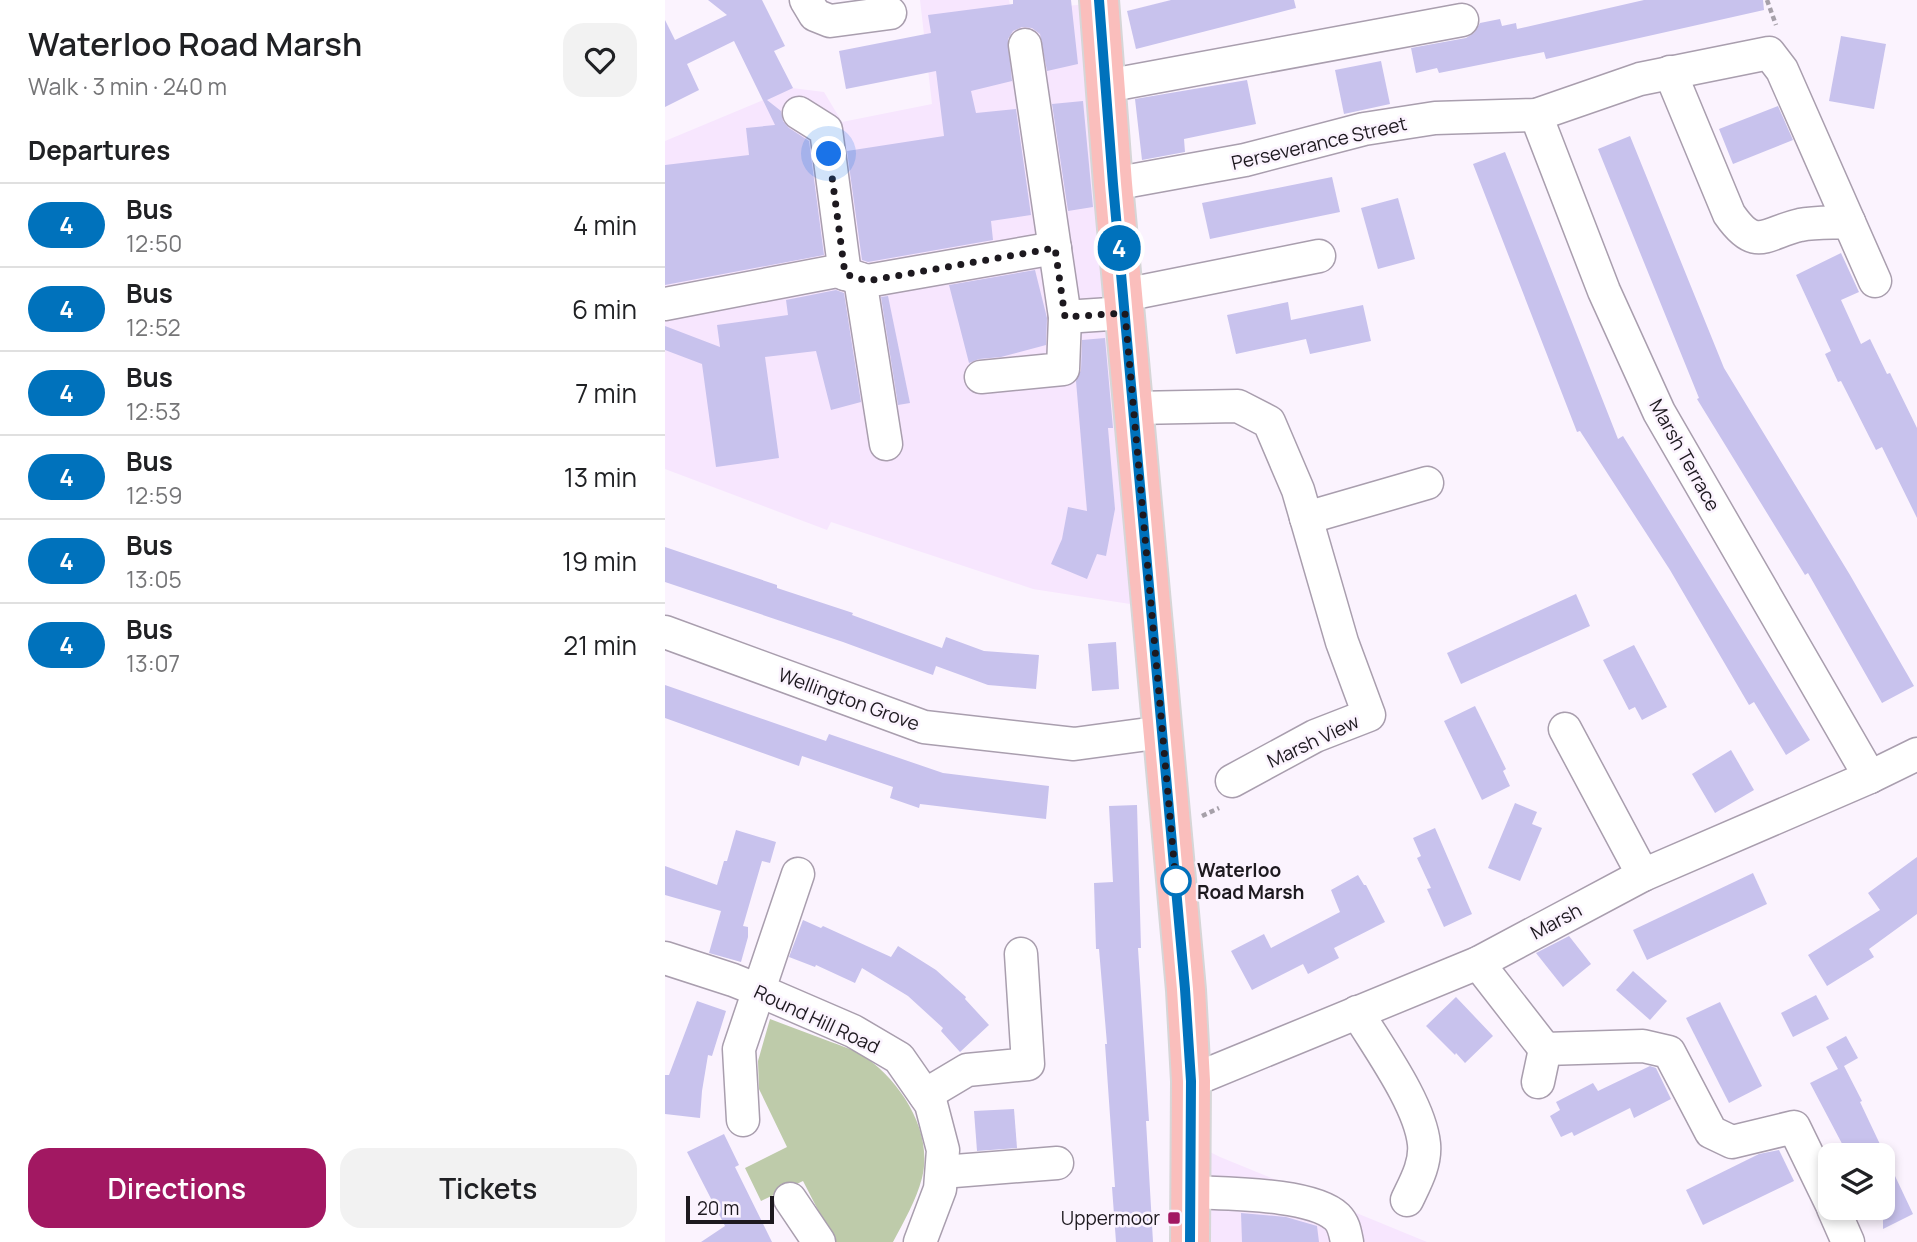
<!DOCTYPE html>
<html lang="en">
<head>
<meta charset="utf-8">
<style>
  :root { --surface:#fff; --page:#f2f2f2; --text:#202124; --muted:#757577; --line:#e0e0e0; --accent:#a21862 }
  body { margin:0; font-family:Manrope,sans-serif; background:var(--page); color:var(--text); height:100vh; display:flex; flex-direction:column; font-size:26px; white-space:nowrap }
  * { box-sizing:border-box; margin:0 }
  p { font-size:23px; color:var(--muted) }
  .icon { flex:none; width:38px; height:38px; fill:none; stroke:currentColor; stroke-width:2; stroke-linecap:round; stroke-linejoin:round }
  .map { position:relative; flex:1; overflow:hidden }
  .details { display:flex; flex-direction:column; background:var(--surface); width:665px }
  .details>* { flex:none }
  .badge { padding:0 14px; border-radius:23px; font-size:24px; line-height:46px }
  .controls { position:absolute; left:1153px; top:1143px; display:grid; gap:14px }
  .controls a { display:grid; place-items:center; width:77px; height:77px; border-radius:14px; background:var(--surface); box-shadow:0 4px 10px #0003; font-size:35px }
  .scale { position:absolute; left:21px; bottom:18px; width:88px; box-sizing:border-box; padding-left:7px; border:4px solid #1d191f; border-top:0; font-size:19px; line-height:24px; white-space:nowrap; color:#1d191f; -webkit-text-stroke:5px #fbf3fe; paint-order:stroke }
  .you { position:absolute; width:35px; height:35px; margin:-18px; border:5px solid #fff; border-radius:50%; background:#1a73e8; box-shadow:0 0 0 10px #1a73e833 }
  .map>.badge { position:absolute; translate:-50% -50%; box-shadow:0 0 0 4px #fff }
  h2 { padding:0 28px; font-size:26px; line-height:63px }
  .round { display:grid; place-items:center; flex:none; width:74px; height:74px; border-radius:21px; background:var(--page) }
  .summary { display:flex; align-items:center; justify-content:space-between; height:119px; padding:0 28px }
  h1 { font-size:33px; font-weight:600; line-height:52px }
  .action { display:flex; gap:14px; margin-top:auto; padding:14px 28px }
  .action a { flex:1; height:80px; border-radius:21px; background:var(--accent); color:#fff; font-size:28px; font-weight:600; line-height:80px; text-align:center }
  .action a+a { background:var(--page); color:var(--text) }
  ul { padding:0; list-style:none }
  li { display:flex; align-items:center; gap:21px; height:84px; padding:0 28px; border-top:2px solid var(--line) }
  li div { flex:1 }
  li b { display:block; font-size:26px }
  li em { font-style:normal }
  li .badge { min-width:77px; font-weight:700; text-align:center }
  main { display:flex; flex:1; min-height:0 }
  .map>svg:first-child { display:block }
  .built { fill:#f7e6fe }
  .green { fill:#becbaa }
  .building { fill:#c8c2ed }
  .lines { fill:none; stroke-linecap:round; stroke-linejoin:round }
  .minor-casing { stroke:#a99eae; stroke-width:35 }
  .major-casing { stroke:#d6d6d7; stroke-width:42 }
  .path { stroke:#a6a0a9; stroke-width:4.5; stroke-dasharray:5 3.5; stroke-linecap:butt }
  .minor { stroke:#fff; stroke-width:32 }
  .major { stroke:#fabebc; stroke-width:38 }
  .line-casing { stroke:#fff; stroke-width:16 }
  .line { stroke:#0072bc; stroke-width:10 }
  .walk { stroke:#1d191f; stroke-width:7; stroke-dasharray:0 12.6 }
  .stop-dot { fill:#fff; stroke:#0072bc; stroke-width:3.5 }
  .poi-dot { fill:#a21862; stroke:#fbf3fe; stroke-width:2.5 }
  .labels { text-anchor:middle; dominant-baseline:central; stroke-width:5; stroke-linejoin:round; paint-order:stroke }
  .street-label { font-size:19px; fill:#1d191f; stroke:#fbf3fe }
  .stop-label { font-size:19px; font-weight:bold; fill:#1d191f; stroke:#fbf3fe; text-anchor:start }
  .poi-label { font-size:19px; fill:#1d191f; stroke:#fbf3fe; text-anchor:end }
</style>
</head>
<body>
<main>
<section class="details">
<div class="summary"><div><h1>Waterloo Road Marsh</h1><p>Walk · 3 min · 240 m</p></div><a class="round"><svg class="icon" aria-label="heart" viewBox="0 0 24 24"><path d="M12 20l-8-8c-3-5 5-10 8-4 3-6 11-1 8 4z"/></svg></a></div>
<h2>Departures</h2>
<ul>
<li><span class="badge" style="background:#0072bc;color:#fff">4</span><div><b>Bus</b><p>12:50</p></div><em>4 min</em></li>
<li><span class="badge" style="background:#0072bc;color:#fff">4</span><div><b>Bus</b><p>12:52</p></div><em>6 min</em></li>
<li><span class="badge" style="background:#0072bc;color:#fff">4</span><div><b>Bus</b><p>12:53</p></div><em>7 min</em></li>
<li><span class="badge" style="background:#0072bc;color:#fff">4</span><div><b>Bus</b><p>12:59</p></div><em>13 min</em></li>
<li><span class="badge" style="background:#0072bc;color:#fff">4</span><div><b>Bus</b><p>13:05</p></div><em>19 min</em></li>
<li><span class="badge" style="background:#0072bc;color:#fff">4</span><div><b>Bus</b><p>13:07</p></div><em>21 min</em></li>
</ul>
<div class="action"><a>Directions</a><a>Tickets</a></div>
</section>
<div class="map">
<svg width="1252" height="1242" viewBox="0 0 1252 1242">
  <rect width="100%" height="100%" fill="#fbf3fe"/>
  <g class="built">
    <path d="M255,0h89l2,11 88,-8 51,604 -117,-18 -202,-67 -4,8 -162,-61v-328l127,-53 32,4 18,30 90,-18z"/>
    <path d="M527,1143l28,14 207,85h-237z"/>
  </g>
  <path class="green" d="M105,1019c20,8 41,15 61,23 10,4 21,7 30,12 38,25 73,76 61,124 -6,23 -18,43 -29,64h-57l-4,-5 -29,-56 -42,20 -16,-33 42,-21 -28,-58 -1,-28z"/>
  <g class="building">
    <path d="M43,0h54l23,46 -11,5 19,37 -26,12 14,11 2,10 6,7 20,13 15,114 -159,30v-120l84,-10 -3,-27 29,-3 -41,-84 -47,23 12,26 -34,17v-87l10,20 52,-25z"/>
    <path d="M348,0h58l7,64 -31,7 -7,-37 -8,-6 -10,-1 -9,4 -5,8 4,42 -41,10 5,22 40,-4 15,106 -40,6 2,19 -125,22 -6,-2 -15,-109 97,-15 -8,-65 -90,18 -7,-38 92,-18 -3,-18 85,-11z"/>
    <path d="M506,0h123l2,8 -160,41 -9,-38z"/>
    <path d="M979,0h119l1,10 -218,49 -2,-7 -105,21 -2,-5 -21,5 -5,-25 55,-10 8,-5 6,-10 20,-4 2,7 14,-3 1,6z"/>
    <path d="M1176,36l45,8 -12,65 -45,-8z"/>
    <path d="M716,61l9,43 -46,10 -9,-44z"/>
    <path d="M582,80l9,44 -72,15 1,13 -43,8 -7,-61z"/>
    <path d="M418,101l10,106 -25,4 -16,-107z"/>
    <path d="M1113,106l15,34 -60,24 -14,-35z"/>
    <path d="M965,136l94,232 126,207 64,111 -32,17 -74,-130 -3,2 -108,-176 2,-1 -101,-249z"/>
    <path d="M840,152l113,287 5,-3 187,304 -24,15 -32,-53 -5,3 -79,-135 -90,-139 -3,1 -104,-268z"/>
    <path d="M667,177l8,35 -130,27 -8,-36z"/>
    <path d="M733,198l17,61 -37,10 -17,-61z"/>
    <path d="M1176,253l18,39 -18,8 20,44 9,-5 17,35 3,-1 27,55v90l-35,-71 -6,3 -35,-69 -3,1 -13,-28 6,-3 -35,-76z"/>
    <path d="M370,270l12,48 -1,27 -45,12 -22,2 -10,4 -20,-78z"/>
    <path d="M171,290l8,3 17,109 -30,8 -15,-59 -51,6 14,101 -63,9 -14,-103 -37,-14v-24l55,21 -3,-22 71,-10 -2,-15z"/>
    <path d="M223,296l22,107 -12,2 -17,-108z"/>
    <path d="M623,302l3,18 72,-15 8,36 -61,13 -4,-15 -70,15 -9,-39z"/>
    <path d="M440,338l8,90h-5l7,81 -9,47 -9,-2 -10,25 -36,-15 11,-25 6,-32 19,4 -11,-130 5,-11 1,-30z"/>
    <path d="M0,547l112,38v3l76,25 -1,2 90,33 4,-11 38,14 55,4 -3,34 -48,-4 -52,-19 -3,9 -90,-33 -178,-60z"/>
    <path d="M911,594l14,32 -129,58 -14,-31z"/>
    <path d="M451,642l3,47 -27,2 -4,-47z"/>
    <path d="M969,645l33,62 -25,13 -7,-13 -6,3 -26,-50z"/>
    <path d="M0,685l161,56 3,-7 114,39 106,13 -3,33 -126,-15 -1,4 -29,-10 3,-11 -91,-31 -3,10 -134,-48z"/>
    <path d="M810,706l31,63 -3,2 7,15 -28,14 -38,-79z"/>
    <path d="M1066,750l23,40 -39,23 -23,-39z"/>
    <path d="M850,803l22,9 -5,12 10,4 -22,53 -32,-13z"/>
    <path d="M472,805l4,143h-3l11,173h-3l7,121h-37l-4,-55h3l-10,-143h2l-8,-95h-3l-2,-66 19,-1 -4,-76z"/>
    <path d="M770,828l37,86 -28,13 -17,-38 4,-1 -14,-30 4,-2 -8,-18z"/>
    <path d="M71,830l40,12 -6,21 -8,-2 -10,34 -9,31 5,1v10l-7,25 -32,-9 12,-42 -56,-16v-29l52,19 7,-24h3z"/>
    <path d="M1252,857v57l-48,35 5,8 -47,29 -19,-31 72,-45 -12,-17z"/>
    <path d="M1088,873l14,31 -120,56 -14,-30z"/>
    <path d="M693,875l6,10h2l19,37 -51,26 5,10 -31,16 -5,-10 -51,26 -21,-39 33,-17 7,14 69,-36 -9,-22z"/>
    <path d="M138,920l18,8 2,-2 68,31 7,-11 38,24 30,27 -1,2 24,26 -29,27 -19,-21 2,-3 -35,-32 -46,-28 -7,15 -39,-18 -1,2 -26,-10z"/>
    <path d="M904,936l22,28 -28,23 -27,-34z"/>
    <path d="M968,971l34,30 -17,19 -34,-30z"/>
    <path d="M1151,995l13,24 -36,18 -12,-24z"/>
    <path d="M791,997l37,39 -28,27 -9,-10 -1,2 -29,-29z"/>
    <path d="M32,1001l29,10 -14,45 -4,-1 -6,36 -2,27 -35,-4v-39h4z"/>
    <path d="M1055,1002l42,84 -33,17 -43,-85z"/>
    <path d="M1181,1036l12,22 -14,8 18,35 -2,1 53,112 -30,15v-74h-35l-38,-72 28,-14 -12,-22z"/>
    <path d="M985,1066l6,2 15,31 -37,19 -4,-10 -56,28 -2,-4 -11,5 -11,-21 10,-6 -4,-8 37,-19 5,8z"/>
    <path d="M349,1109l3,39 -40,3 -3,-40z"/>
    <path d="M59,1134l15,31 -4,2 37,75h-71l24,-16 -38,-74z"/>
    <path d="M1114,1150l15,31 -91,44 -17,-35 73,-36z"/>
    <path d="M576,1213l45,4 31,9 2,16h-77z"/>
  </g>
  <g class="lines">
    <g class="minor-casing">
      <g id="minor">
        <path d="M141,0l9,15 15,6 60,-8"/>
        <path d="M360,45l40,272 60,-4"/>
        <path d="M1005,72l59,142c27,39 36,19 71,11 15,-3 34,-2 49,-3"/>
        <path d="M441,86l356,-66"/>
        <path d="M134,113l27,17 19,144"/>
        <path d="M871,115l68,176 55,121 211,365"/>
        <path d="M448,184l132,-24 119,-31 71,-11 101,-3 104,-36 129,-26 13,17 93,211"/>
        <path d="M195,279l26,165"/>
        <path d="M459,295l195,-39"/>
        <path d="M0,304l172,-33 30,10 188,-33"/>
        <path d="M316,377l82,-8 2,-52"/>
        <path d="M469,408l104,-2 31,16 29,68 44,152 27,73 -54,21 -83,45"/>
        <path d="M641,518l121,-35"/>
        <path d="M0,632l259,95 150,17 89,-12"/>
        <path d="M900,729l78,146"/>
        <path d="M0,958l68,22 25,10 95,41 46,27 32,46 12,46 -3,39 -20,53"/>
        <path d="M813,963l67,86 98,-3 26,6 42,80 21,10 62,-15 37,76"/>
        <path d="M692,1012c21,35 63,92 67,132 2,20 -9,39 -17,56"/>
        <path d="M526,1081l287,-118 165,-88 227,-98 47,-23"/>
        <path d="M873,1082l7,-33"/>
        <path d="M260,1095l42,-25 61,-6 -7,-110"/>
        <path d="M78,1120l-4,-71 59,-175"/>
        <path d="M277,1172l115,-9"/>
        <path d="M526,1192c35,2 121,1 146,25 7,7 8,15 10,25"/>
        <path d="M125,1199l29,43"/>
        <path d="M1168,1208l15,34"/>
      </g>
    </g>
    <g class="major-casing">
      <path id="major" d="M434,0l14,184 73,806 5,91 -1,161"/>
    </g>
    <g class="path">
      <path d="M1102,0l9,25"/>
      <path d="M537,816l17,-8"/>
    </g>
    <use href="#minor" class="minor"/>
    <use href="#major" class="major"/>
  </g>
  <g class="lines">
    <g class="line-casing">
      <path id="line" d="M434,0l14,184 72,805 6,92 -1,161"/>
    </g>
    <use href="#line" class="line"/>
    <path class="walk" d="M164,154l16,120 22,7 188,-33 10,69 60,-4 51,571v-3"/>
  </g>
  <circle class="stop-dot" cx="511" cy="881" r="14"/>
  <rect class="poi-dot" x="502" y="1211" width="14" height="14" rx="3.5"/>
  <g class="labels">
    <g class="street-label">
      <text transform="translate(654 143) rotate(-13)">Perseverance Street</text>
      <text transform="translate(1020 455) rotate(61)">Marsh Terrace</text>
      <text transform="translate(184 699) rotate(20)">Wellington Grove</text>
      <text transform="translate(648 741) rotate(-25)">Marsh View</text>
      <text transform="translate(891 921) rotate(-28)">Marsh</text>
      <text transform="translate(152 1019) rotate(25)">Round Hill Road</text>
    </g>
    <g class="stop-label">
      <text x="532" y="870">Waterloo<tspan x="532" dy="22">Road Marsh</tspan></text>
    </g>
    <g class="poi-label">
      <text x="495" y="1218">Uppermoor</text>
    </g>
  </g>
</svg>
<div class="controls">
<a><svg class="icon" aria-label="layers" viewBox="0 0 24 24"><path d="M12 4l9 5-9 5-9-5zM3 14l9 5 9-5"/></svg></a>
</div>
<div class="scale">20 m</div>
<div class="you" style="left:164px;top:154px"></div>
<b class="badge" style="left:454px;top:248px;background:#0072bc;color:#fff">4</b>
</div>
</main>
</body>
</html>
